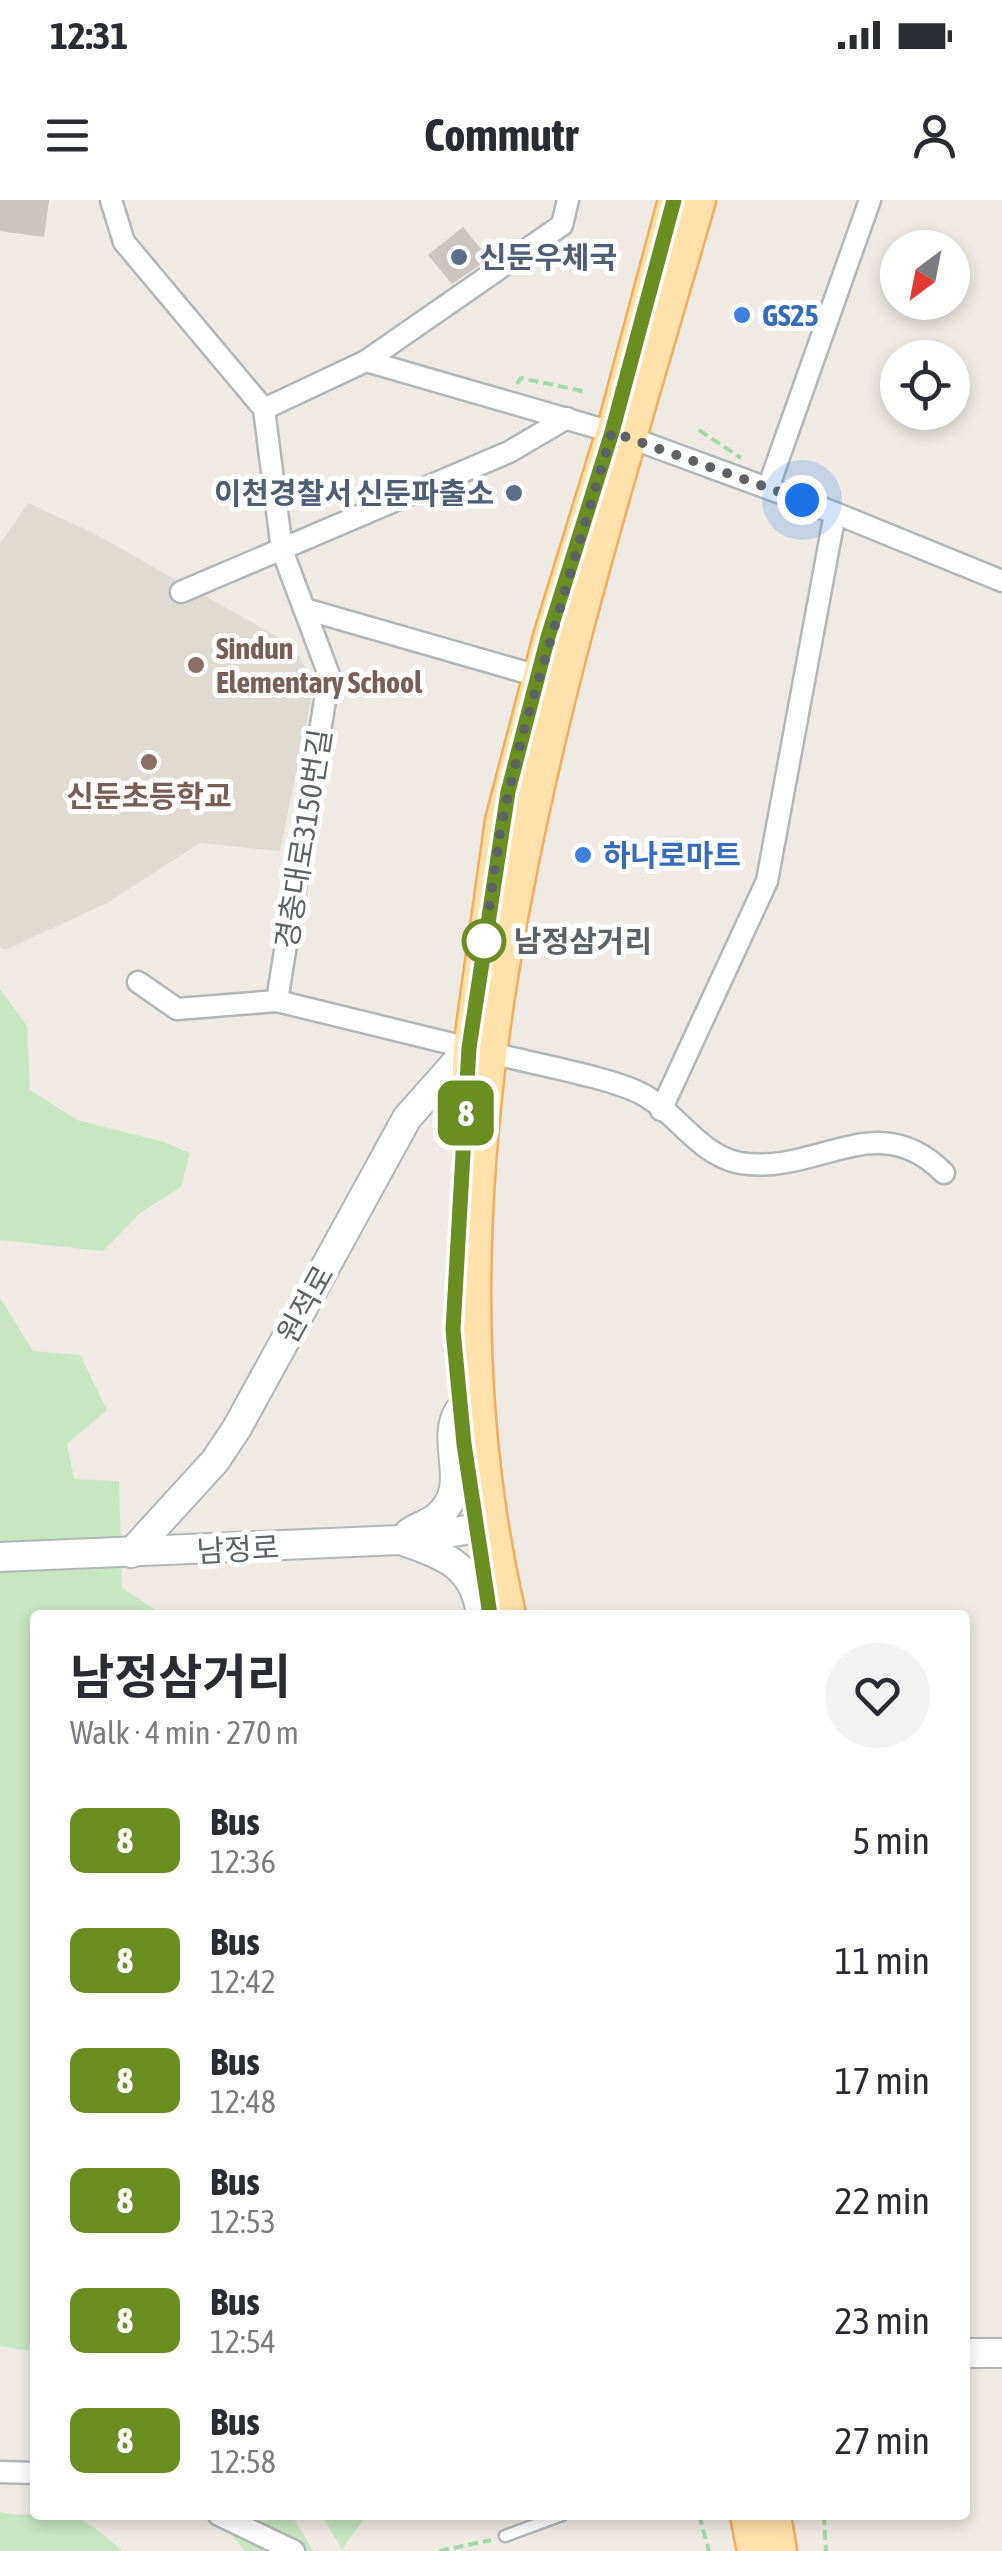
<!DOCTYPE html>
<html lang="en">
<head>
<meta charset="utf-8">
<style>
  :root { --surface:#fff; --page:#f2f2f3; --text:#2b2b33; --muted:#7c7c81 }
  body { margin:0; font-family:"Asap Condensed","Noto Sans KR",sans-serif; background:var(--page); color:var(--text); height:100vh; display:flex; flex-direction:column; font-size:38px; white-space:nowrap }
  * { box-sizing:border-box; margin:0 }
  p { font-size:32px; color:var(--muted) }
  .icon { flex:none; width:55px; height:55px; fill:none; stroke:currentColor; stroke-width:2; stroke-linecap:round; stroke-linejoin:round }
  .map { position:relative; flex:1; overflow:hidden }
  .panel { position:absolute; left:30px; top:1410px; width:940px; height:910px; display:flex; flex-direction:column; background:var(--surface); border-radius:10px; box-shadow:0 5px 15px #0003 }
  .panel>* { flex:none }
  .badge { padding:0 20px; border-radius:15px; font-size:35px; line-height:65px }
  .needle { width:65px; rotate:212deg }
  .tools { position:absolute; left:880px; top:30px; display:grid; gap:20px }
  .tools a { display:grid; place-items:center; width:90px; height:90px; border-radius:50%; background:var(--surface); box-shadow:0 5px 15px #0003; font-size:50px }
  .you { position:absolute; width:50px; height:50px; margin:-25px; border:8px solid #fff; border-radius:50%; background:#1a73e8; box-shadow:0 0 0 15px #1a73e833 }
  .map>.badge { position:absolute; translate:-50% -50%; box-shadow:0 0 0 5px #fff }
  .round { display:grid; place-items:center; flex:none; width:105px; height:105px; border-radius:52px; background:var(--page) }
  .headline { display:flex; align-items:center; justify-content:space-between; height:170px; padding:0 40px }
  h1 { font-size:48px; font-weight:700; line-height:75px }
  ul { padding:0; list-style:none }
  li { display:flex; align-items:center; gap:30px; height:120px; padding:0 40px }
  li div { flex:1 }
  li b { display:block; font-size:38px }
  li em { font-style:normal }
  li .badge { min-width:110px; font-weight:700; text-align:center }
  .status { display:flex; justify-content:space-between; align-items:center; height:70px; padding:0 50px; background:var(--surface); direction:ltr }
  .status svg { height:28px; fill:currentColor }
  header { display:flex; justify-content:space-between; align-items:center; height:130px; padding:0 40px; background:var(--surface); font-size:45px; font-weight:700 }
  .map>svg:first-child { display:block }
  .education { fill:#dfdad2 }
  .green { fill:#c7e7c0 }
  .building { fill:#cac5c0 }
  .lines { fill:none; stroke-linecap:round; stroke-linejoin:round }
  .lane-casing { stroke:#b1b6b9; stroke-width:15 }
  .street-casing { stroke:#b1b6b9; stroke-width:25 }
  .secondary-casing { stroke:#b0b6b9; stroke-width:32 }
  .primary-casing { stroke:#f5ab57; stroke-width:35 }
  .path { stroke:#a2d9a6; stroke-width:4; stroke-dasharray:10 5; stroke-linecap:butt }
  .lane { stroke:#fff; stroke-width:10 }
  .street { stroke:#fff; stroke-width:20 }
  .secondary { stroke:#fff; stroke-width:28 }
  .primary { stroke:#ffe1a9; stroke-width:30 }
  .line-casing { stroke:#fff; stroke-width:22 }
  .line { stroke:#6b8e23; stroke-width:15 }
  .walk { stroke:#5c6265; stroke-width:10; stroke-dasharray:0 18 }
  .service-dot { fill:#5c6f8a; stroke:#fff; stroke-width:4 }
  .shop-dot { fill:#3f7fe0; stroke:#fff; stroke-width:4 }
  .education-dot { fill:#8d6e63; stroke:#fff; stroke-width:4 }
  .stop-dot { fill:#fff; stroke:#6b8e23; stroke-width:5 }
  .labels { text-anchor:middle; dominant-baseline:central; stroke-width:10; stroke-linejoin:round; paint-order:stroke }
  .service-label { font-size:30px; font-weight:bold; fill:#4e5e75; stroke:#fff; text-anchor:start }
  .shop-label { font-size:30px; font-weight:bold; fill:#366cbe; stroke:#fff; text-anchor:start }
  .education-label { font-size:30px; font-weight:bold; fill:#785e54; stroke:#fff; text-anchor:start }
  .street-label { font-size:30px; fill:#5c6265; stroke:#fff }
  .stop-label { font-size:30px; font-weight:bold; fill:#5c6265; stroke:#fff; text-anchor:start }
</style>
</head>
<body>
<div class="status"><b>12:31</b><svg viewBox="0 0 49 12"><path d="M0 12V9h3v3zM5 12V6h3v6zM10 12V3h3v9zM15 12V0h3v12zM26 1h20v11H26zM47 4h2v5h-2z"/></svg></div>
<header><svg class="icon" aria-label="menu" viewBox="0 0 24 24"><path d="M4 6h16M4 12h16M4 18h16"/></svg>Commutr<svg class="icon" aria-label="person" viewBox="0 0 24 24"><circle cx="12" cy="8" r="4"/><path d="M4 21q1-7 8-7t8 7"/></svg></header>
<div class="map">
<svg width="1002" height="2351" viewBox="0 0 1002 2351">
  <rect width="100%" height="100%" fill="#efeae4"/>
  <path class="education" d="M28,303l65,30 197,111 25,37 -35,170 -80,-8 -93,60 -102,47 -5,-3v-403z"/>
  <g class="green">
    <path d="M0,789l27,37 3,64 47,30 87,22 26,11 -9,34 -41,26 -37,38 -103,-11z"/>
    <path d="M0,1098l33,53 47,4 27,55 -40,34 7,35 45,2 3,107 41,27h-128v737l-35,-6z"/>
    <path d="M0,2312c23,6 43,-1 66,3 22,4 40,22 56,36h-122z"/>
    <path d="M215,2315h77l21,36h-68z"/>
    <path d="M321,2315h46l-25,34z"/>
  </g>
  <g class="building">
    <path d="M0,0h49l-5,37 -44,-6z"/>
    <path d="M463,27l26,32 -37,25 -24,-29z"/>
  </g>
  <g class="lines">
    <g class="lane-casing">
      <path id="lane" d="M505,2336l57,-21"/>
    </g>
    <g class="street-casing">
      <g id="street">
        <path d="M111,0l13,42 140,167 18,141 47,125 -52,326"/>
        <path d="M366,161l196,-136 6,-25"/>
        <path d="M264,209l102,-48 246,71"/>
        <path d="M631,238l204,75 167,68"/>
        <path d="M768,288l102,-288"/>
        <path d="M181,392l328,-140 58,-34"/>
        <path d="M305,409l233,67"/>
        <path d="M138,782l39,27 100,-8 192,47"/>
        <path d="M491,853c39,10 117,24 149,40 36,18 58,62 100,70 77,13 137,-58 204,10"/>
        <path d="M661,910l106,-229 68,-368"/>
        <path d="M0,2272l35,1"/>
        <path d="M219,2315l75,36"/>
      </g>
    </g>
    <g class="secondary-casing">
      <g id="secondary">
        <path d="M409,1333c9,-7 21,-9 28,-16 37,-30 2,-74 22,-106"/>
        <path d="M406,1342c42,14 69,26 75,73"/>
        <path d="M131,1353l84,-92 22,-33 170,-310 62,-70 11,2"/>
        <path d="M0,1357l400,-17 93,-14"/>
        <path d="M965,2153h37"/>
      </g>
    </g>
    <g class="primary-casing">
      <g id="primary">
        <path d="M466,910l3,-62 32,-227 48,-184 63,-205 62,-232"/>
        <path d="M510,1415c-109,-472 60,-964 190,-1415"/>
        <path d="M746,2315l7,36"/>
        <path d="M775,2315l6,36"/>
      </g>
    </g>
    <g class="path">
      <path d="M517,184l4,-6 66,14"/>
      <path d="M699,230l42,28"/>
      <path d="M699,2315l10,36"/>
      <path d="M824,2315l2,36"/>
      <path d="M439,2351l52,-11"/>
    </g>
    <use href="#lane" class="lane"/>
    <use href="#street" class="street"/>
    <use href="#secondary" class="secondary"/>
    <use href="#primary" class="primary"/>
  </g>
  <g class="lines">
    <g class="line-casing">
      <path id="line" d="M490,1415l-26,-171 -11,-114 16,-282 39,-256 40,-155 64,-205 62,-232"/>
    </g>
    <use href="#line" class="line"/>
    <path class="walk" d="M484,741l18,-120 21,-88 89,-301 190,68"/>
  </g>
  <g class="service-dot">
    <circle cx="459" cy="57" r="10"/>
    <circle cx="514" cy="293" r="10"/>
  </g>
  <g class="shop-dot">
    <circle cx="742" cy="115" r="10"/>
    <circle cx="583" cy="655" r="10"/>
  </g>
  <g class="education-dot">
    <circle cx="196" cy="465" r="10"/>
    <circle cx="149" cy="562" r="10"/>
  </g>
  <circle class="stop-dot" cx="484" cy="741" r="20"/>
  <g class="labels">
    <g class="service-label">
      <text x="479" y="57">신둔우체국</text>
      <text x="494" y="293" text-anchor="end">이천경찰서 신둔파출소</text>
    </g>
    <g class="shop-label">
      <text x="762" y="115">GS25</text>
      <text x="603" y="655">하나로마트</text>
    </g>
    <g class="education-label">
      <text x="216" y="448">Sindun<tspan x="216" dy="34">Elementary School</tspan></text>
      <text x="149" y="596" text-anchor="middle">신둔초등학교</text>
    </g>
    <g class="street-label">
      <text transform="translate(303 639) rotate(-81)">경충대로3150번길</text>
      <text transform="translate(305 1104) rotate(-61)">원적로</text>
      <text transform="translate(238 1349) rotate(-3)">남정로</text>
    </g>
    <g class="stop-label">
      <text x="514" y="741">남정삼거리</text>
    </g>
  </g>
</svg>
<div class="tools">
<a><svg class="needle" viewBox="-14 -14 28 28"><path d="M0-13l5 13h-10z" fill="#e53935"/><path d="M0 13l5-13h-10z" fill="#7c7c81"/></svg></a>
<a><svg class="icon" aria-label="locate" viewBox="0 0 24 24"><circle cx="12" cy="12" r="6"/><path d="M12 2v4M12 18v4M2 12h4M18 12h4"/></svg></a>
</div>
<div class="you" style="left:802px;top:300px"></div>
<b class="badge" style="left:466px;top:913px;background:#6b8e23;color:#fff">8</b>
<section class="panel">
<div class="headline"><div><h1>남정삼거리</h1><p>Walk · 4 min · 270 m</p></div><a class="round"><svg class="icon" aria-label="heart" viewBox="0 0 24 24"><path d="M12 20l-8-8c-3-5 5-10 8-4 3-6 11-1 8 4z"/></svg></a></div>
<ul>
<li><span class="badge" style="background:#6b8e23;color:#fff">8</span><div><b>Bus</b><p>12:36</p></div><em>5 min</em></li>
<li><span class="badge" style="background:#6b8e23;color:#fff">8</span><div><b>Bus</b><p>12:42</p></div><em>11 min</em></li>
<li><span class="badge" style="background:#6b8e23;color:#fff">8</span><div><b>Bus</b><p>12:48</p></div><em>17 min</em></li>
<li><span class="badge" style="background:#6b8e23;color:#fff">8</span><div><b>Bus</b><p>12:53</p></div><em>22 min</em></li>
<li><span class="badge" style="background:#6b8e23;color:#fff">8</span><div><b>Bus</b><p>12:54</p></div><em>23 min</em></li>
<li><span class="badge" style="background:#6b8e23;color:#fff">8</span><div><b>Bus</b><p>12:58</p></div><em>27 min</em></li>
</ul>
</section>
</div>
</body>
</html>
